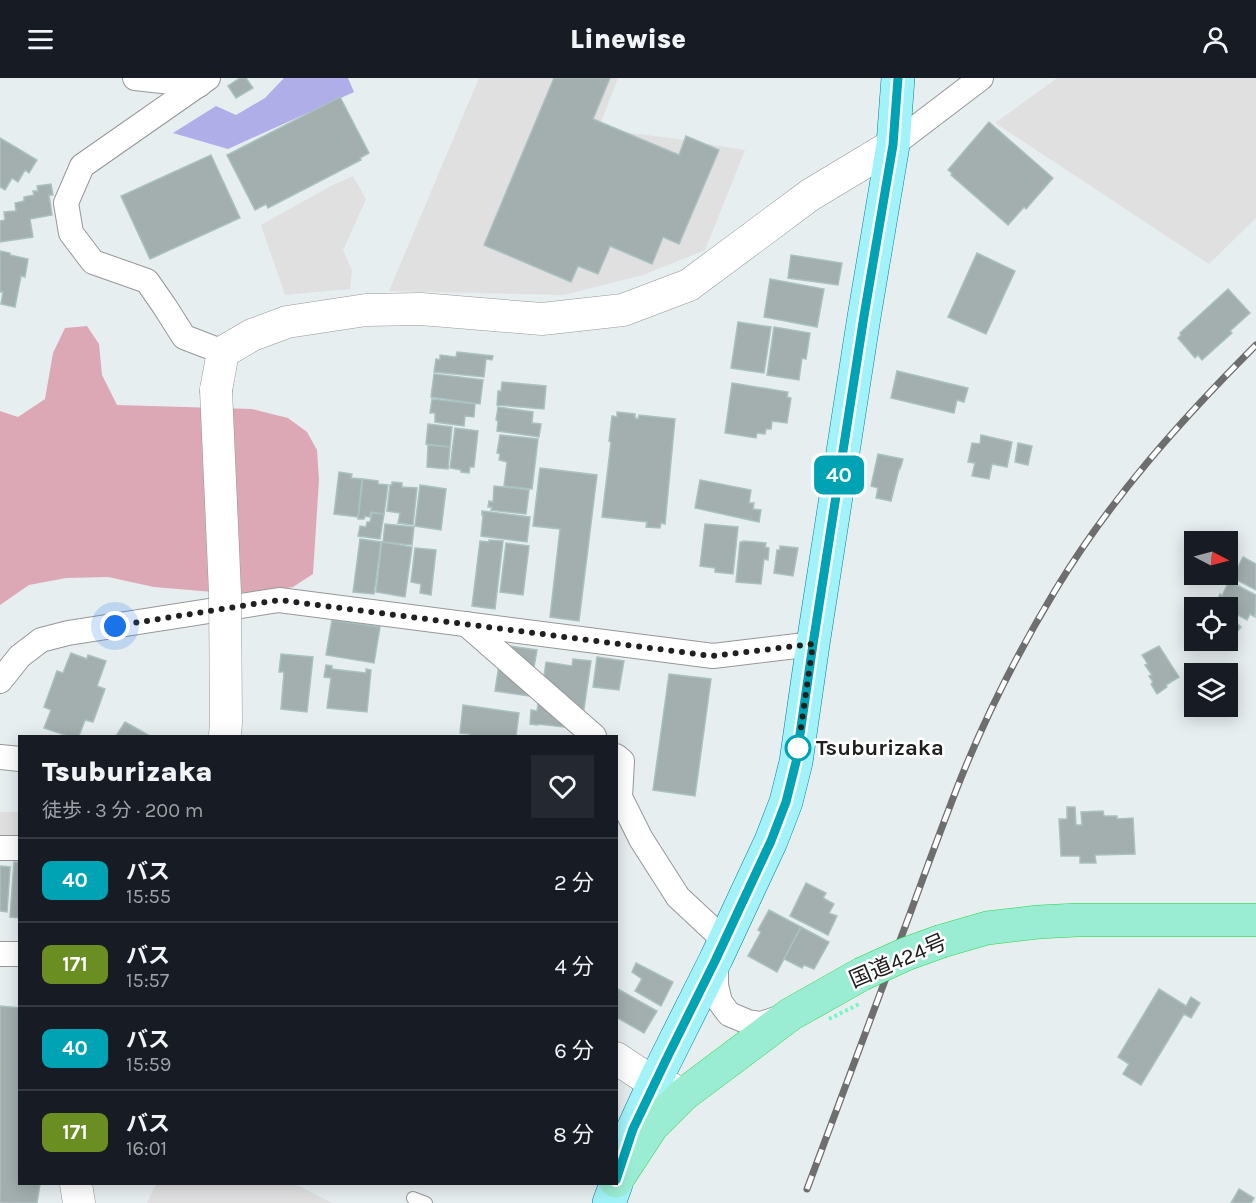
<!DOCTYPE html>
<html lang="ja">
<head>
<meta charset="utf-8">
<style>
  :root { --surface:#171b24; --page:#242831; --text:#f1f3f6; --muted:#9ea1a6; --line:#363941 }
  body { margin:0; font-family:Karla,"Noto Sans JP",sans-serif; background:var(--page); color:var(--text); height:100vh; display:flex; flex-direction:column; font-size:22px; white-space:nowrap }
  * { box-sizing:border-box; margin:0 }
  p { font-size:20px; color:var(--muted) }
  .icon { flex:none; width:33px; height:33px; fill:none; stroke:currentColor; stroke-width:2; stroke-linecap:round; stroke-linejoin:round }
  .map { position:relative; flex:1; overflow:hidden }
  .drawer { position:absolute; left:18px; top:657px; width:600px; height:450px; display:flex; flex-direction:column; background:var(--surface); border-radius:0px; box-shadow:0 3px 15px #0003 }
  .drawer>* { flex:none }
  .badge { padding:0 12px; border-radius:9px; font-size:21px; line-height:39px }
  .needle { width:39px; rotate:96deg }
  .tools { position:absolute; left:1184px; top:453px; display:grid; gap:12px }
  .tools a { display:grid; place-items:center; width:54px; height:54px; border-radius:0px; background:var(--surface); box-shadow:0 3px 15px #0003; font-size:30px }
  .you { position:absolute; width:30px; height:30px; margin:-15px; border:4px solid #fff; border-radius:50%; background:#1a73e8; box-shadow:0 0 0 9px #1a73e833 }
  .map>.badge { position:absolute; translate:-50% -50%; box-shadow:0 0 0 3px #fff }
  .round { display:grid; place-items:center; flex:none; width:63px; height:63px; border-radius:0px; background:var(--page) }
  .headline { display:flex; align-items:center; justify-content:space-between; height:102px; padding:0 24px }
  h1 { font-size:28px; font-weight:800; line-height:45px }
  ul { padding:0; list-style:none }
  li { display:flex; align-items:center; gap:18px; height:84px; padding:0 24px; border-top:2px solid var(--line) }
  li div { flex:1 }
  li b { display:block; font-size:22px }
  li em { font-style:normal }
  li .badge { min-width:66px; font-weight:700; text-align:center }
  header { display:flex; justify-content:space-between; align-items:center; height:78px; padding:0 24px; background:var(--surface); font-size:27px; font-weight:800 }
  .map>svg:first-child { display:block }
  .grass { fill:#afaee8 }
  .parking { fill:#e0e0e0 }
  .water { fill:#dca8b6 }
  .building { fill:#a2afae; stroke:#a9c1c0; stroke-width:1.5 }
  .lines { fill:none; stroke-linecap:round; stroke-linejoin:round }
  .service-casing { stroke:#979797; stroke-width:14 }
  .minor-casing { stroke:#979797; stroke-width:26 }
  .tertiary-casing { stroke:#979797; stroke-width:33 }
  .primary-casing { stroke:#047e97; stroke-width:34 }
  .trunk-casing { stroke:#2bd647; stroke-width:34 }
  .service { stroke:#fff; stroke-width:12 }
  .minor { stroke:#fff; stroke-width:24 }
  .tertiary { stroke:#fff; stroke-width:32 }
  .primary { stroke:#a2f3f9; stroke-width:33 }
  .trunk { stroke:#9aecd2; stroke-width:33 }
  .rail-casing { stroke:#6e6e6e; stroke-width:7 }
  .rail { stroke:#fff; stroke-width:4.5; stroke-dasharray:14; stroke-linecap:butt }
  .tertiary-bridge-casing { stroke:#979797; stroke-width:33; stroke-linecap:butt }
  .trunk-bridge-casing { stroke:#2bd647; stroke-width:34; stroke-linecap:butt }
  .path-bridge { stroke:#72f6c2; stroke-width:4; stroke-dasharray:3 3; stroke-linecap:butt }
  .tertiary-bridge { stroke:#fff; stroke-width:32 }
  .trunk-bridge { stroke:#9aecd2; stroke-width:33 }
  .line-casing { stroke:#fff; stroke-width:14 }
  .line { stroke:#00a3b4; stroke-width:9 }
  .walk { stroke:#202020; stroke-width:6; stroke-dasharray:0 10.8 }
  .stop-dot { fill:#fff; stroke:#00a3b4; stroke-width:3 }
  .labels { text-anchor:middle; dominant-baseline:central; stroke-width:5; stroke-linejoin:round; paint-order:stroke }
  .stop-label { font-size:22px; font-weight:bold; fill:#202020; stroke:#fff; text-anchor:start }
  .street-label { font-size:22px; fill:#202020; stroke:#fff }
</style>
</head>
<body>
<header><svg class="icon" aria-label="menu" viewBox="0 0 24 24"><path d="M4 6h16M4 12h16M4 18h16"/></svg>Linewise<svg class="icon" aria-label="person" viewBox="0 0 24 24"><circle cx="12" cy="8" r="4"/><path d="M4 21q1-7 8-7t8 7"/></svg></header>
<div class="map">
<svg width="1256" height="1125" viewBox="0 0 1256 1125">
  <rect width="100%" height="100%" fill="#e7eef0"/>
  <path class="grass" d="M284,0h64l6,14 -126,57 -55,-16 43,-27 20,9 29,-17z"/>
  <g class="parking">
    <path d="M479,0h139l-18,47 31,8 47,6 67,11 -40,100 -62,25 -79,20 -175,-4z"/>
    <path d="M1057,0h199v140l-47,46 -214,-141z"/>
    <path d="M353,98l13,23 -23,51 9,20 -2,19 -65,6 -24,-70 70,-39z"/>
    <rect x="0" y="734" width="19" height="30"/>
    <path d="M156,1106h139l37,19h-185z"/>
  </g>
  <path class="water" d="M87,248l12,18 3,31 15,30 135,4 36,9 19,14 10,18 2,30 -6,94 -20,13 -30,5 -38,1 -71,-6 -46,-10 -42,1 -37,7 -29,20v-194l18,6 27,-18 8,-46 12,-25z"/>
  <g class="building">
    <path d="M240,0h6l7,10 -17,10 -8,-12z"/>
    <path d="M554,0h56l-17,41 86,36 7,-19 33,14 -40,94 -16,-7 -11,27 -42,-18 -12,28 -20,-8 -7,16 -87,-37z"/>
    <path d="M340,19l29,56 -9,5 1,2 -93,48 -2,-4 -11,6 -28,-55z"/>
    <path d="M989,44l64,56 -27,31 -2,-2 -16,18 -57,-50 1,-2 -4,-3z"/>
    <path d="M0,60l37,22 -8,13 -4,-3 -7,12 -6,-4 -7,12 -5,-3z"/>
    <path d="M211,77l29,63 -90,41 -29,-63z"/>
    <path d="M51,106l2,11h-4l3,20 -22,4 3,18 -33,5v-21l5,-1 -1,-8 12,-1 -1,-8 9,-2v-4l10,-2 -1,-4h5l-1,-5z"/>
    <path d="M0,173l10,2v2l18,4 -3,18 -4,-1 -6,31 -14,-3 2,-12h-3z"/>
    <path d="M977,175l38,18 -29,63 -38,-17z"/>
    <path d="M791,177l51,8 -4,22 -50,-7z"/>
    <path d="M770,201l54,10 -7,38 -53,-10z"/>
    <path d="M1228,211l22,24 -20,18 2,2 -30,27 -4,-5 -3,3 -17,-20 3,-3 -1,-2z"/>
    <path d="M738,244l33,5 -7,46 -33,-5z"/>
    <path d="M774,249l36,6 -4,26 -4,-1 -3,22 -32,-5z"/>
    <path d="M457,274l36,4 -1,4 -6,-1 -2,18 -50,-5 2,-13 4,1v-5l16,2z"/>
    <path d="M897,293l71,17 -4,14 -7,-2 -3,13 -63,-15z"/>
    <path d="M434,296l49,6 -3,24 -49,-7z"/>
    <path d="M502,304l44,4 -2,23 -47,-4 1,-14h3z"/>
    <path d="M732,305l56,9 -1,5 4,1 -4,25 -15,-2 -1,8h-5l-1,5 -8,-1 -1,5 -31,-5z"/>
    <path d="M432,321l43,5 -1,13 -9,-1 -1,10 -29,-4v-9h-5z"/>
    <path d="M498,329l35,5 -1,11 9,1 -2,13 -42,-6 1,-10 -2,-1z"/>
    <path d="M617,334l18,2v4l3,1 1,-4 36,4 -10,105 -4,-1 -1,5 -14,-1 1,-5 -45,-5 9,-75 -2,-1 3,-25 5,1z"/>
    <path d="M428,346l24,3 -2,20 -24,-3z"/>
    <path d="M455,350l23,3 -4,36h-4l-1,6 -8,-1v-2l-11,-2z"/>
    <path d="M500,357l38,4 -6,50 -28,-3 3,-24 -8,-2 1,-6 -3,-1z"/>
    <path d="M981,357l31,7 -5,25 -15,-3 -3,15 -17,-3 3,-13 -7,-1 4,-19 8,1z"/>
    <path d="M1018,365l14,3 -4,19 -13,-3z"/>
    <path d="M428,367l22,2 -2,22 -21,-2z"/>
    <path d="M878,376l25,5 -3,10h-1l-8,32 -15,-3 2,-10 -7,-2z"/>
    <path d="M540,390l57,7 -18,146 -29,-4 10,-88 -27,-3z"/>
    <path d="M339,394l13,2 -1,4 11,1 -4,38 -24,-3z"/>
    <path d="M363,401l15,2v3l10,1 -4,29 -13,-2 -1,5 -5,-1 -1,3h-6z"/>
    <path d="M700,402l51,10 -2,13h5l-1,6 8,1 -2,12 -64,-14z"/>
    <path d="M392,404l10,1v4l15,1 -4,37 -15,-2 2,-10 -13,-2 3,-26h2z"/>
    <path d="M420,407l26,4 -5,41 -26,-4z"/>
    <path d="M494,408l35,4 -3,24 -35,-4 1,-3h-4l1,-6 4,1z"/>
    <path d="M482,433l48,6 -3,25 -46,-6 2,-21h-1z"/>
    <path d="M372,435l12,1 -4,25 -22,-3 2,-10 6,1 1,-5h3z"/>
    <path d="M385,446l29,3 -2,18 -29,-3z"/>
    <path d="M705,446l33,3 -5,47 -18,-2v-4l-15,-2z"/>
    <path d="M360,461l21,3 -7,52 -21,-2z"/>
    <path d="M489,462l14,1 -8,68 -23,-3 8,-65 9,1z"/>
    <path d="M743,463l23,2 -1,4 4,1 -1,12 -4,-1 -3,25 -25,-2 4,-40h3z"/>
    <path d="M382,464l30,5 -7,50 -29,-5z"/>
    <path d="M506,465l23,3 -6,49 -23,-3z"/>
    <path d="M780,468l18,2 -5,28 -19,-3 3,-23h3z"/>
    <path d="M415,470l21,2 -5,45 -11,-2 1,-9 -10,-2z"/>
    <path d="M1243,479l13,7v26l-25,-13 4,-7 1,1z"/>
    <path d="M1229,503l27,14 -1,22 -5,-3 -3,6 -20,-11v-1l-11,-5 4,-9 2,2z"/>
    <path d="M1227,536l14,13 -16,19 -2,-3 -3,5 -9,-8h16z"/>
    <path d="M332,542l48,7 -6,36 -48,-8z"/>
    <path d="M502,567l35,5 -8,46 -34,-5z"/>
    <path d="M1159,568l20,31 -13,8 1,2 -10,7 -6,-10 2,-2 -4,-6 3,-1 -7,-10 3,-1 -6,-9z"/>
    <path d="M71,575l16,6 1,-4 18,6 -9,25 8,3 -12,33 -8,-2 -6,16h-11l-24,-8 7,-18 -7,-3 13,-36 6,2z"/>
    <path d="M281,576l32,3 -6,55 -26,-3 3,-37h-5z"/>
    <path d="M597,579l27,4 -5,29 -26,-3z"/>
    <path d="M573,581l18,2 -10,68 -43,-5v1l-8,-1 1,-14 6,1 4,-28h2l3,-21 26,4z"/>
    <path d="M326,587l6,1v3l34,4v-4l5,1 -4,42 -40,-4 4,-30 -7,-1z"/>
    <path d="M669,596l42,5 -16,117 -42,-6z"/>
    <path d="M463,627l56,8 -3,23h-46v-2l-10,-1z"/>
    <path d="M125,644l25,14h-34z"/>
    <path d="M1067,729h8l1,18h6l-1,-13 22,-1 1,5h13v3l16,-1 2,36 -40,1 1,8h-16v-7h-19l-2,-37h8z"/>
    <path d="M14,784h6v56l-10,-1z"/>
    <path d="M0,788l10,1 -3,45 -7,-1z"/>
    <path d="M806,805l20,10 -3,5 11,6 -5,9 8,3 -9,19 -38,-19z"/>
    <path d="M769,832l32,17 -24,45 -29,-16 13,-24 -3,-2z"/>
    <path d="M801,849l28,15 -15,27 -10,-4 -2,3 -18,-9z"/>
    <path d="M636,885l37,19 -12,24 -26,-15 7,-12 -10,-7z"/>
    <path d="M616,910l41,23 -13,22 -28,-16z"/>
    <path d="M1159,911l27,17 5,-9 9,6 -9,15 -7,-4 -43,71 -18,-11 6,-10 -11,-7z"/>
    <path d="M0,928l20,2v176h20l-3,19h-37z"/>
    <path d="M1239,1111l15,9 -3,5h-20z"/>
  </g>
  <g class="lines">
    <g class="service-casing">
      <path id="service" d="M413,1120l13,5"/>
    </g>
    <g class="minor-casing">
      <g id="minor">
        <path d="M135,0l64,7"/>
        <path d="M208,0l-126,88 -16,37 5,30 22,29 54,19 18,26 19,30 39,15"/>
        <path d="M893,67l88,-67"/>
        <path d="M466,546l128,112"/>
        <path d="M0,603l20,-25 21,-16 27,-7 211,-33 434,56 100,-12"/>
        <path d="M616,678l6,5 -2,36 21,42 37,58 46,43"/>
        <path d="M0,679l20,2"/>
        <path d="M0,770h20"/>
        <path d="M0,876h20"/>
        <path d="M716,883v24l4,17 9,12 19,8 13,2 21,-7"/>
      </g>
    </g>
    <g class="tertiary-casing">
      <g id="tertiary">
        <path d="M216,312l7,-38 29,-17 35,-13 79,-12 55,-1 121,10 81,-9 66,-25 121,-90 83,-50"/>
        <path d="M616,980l24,16 38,18"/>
        <path d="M76,1106l3,19"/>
      </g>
    </g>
    <g class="primary-casing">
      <g id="primary">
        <path d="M624,1079l9,-28 22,-48 61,-122 55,-118 15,-39 10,-40 17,-118 51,-327 29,-172 5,-67"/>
        <path d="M609,1125l7,-19"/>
      </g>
    </g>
    <g class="trunk-casing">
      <g id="trunk">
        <path d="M942,863l45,-13 51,-6 39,-2h179"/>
        <path d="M616,1103l36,-55 31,-31 108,-81 71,-40"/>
      </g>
    </g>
    <use href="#service" class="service"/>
    <use href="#minor" class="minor"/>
    <use href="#tertiary" class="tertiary"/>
    <use href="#primary" class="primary"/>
    <use href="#trunk" class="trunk"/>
    <g class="rail-casing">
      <path id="rail" d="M807,1111c35,-93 69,-185 104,-278 15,-41 30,-82 46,-123 27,-69 61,-136 99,-199 55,-91 125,-169 200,-244"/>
    </g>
    <use href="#rail" class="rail"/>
    <g class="tertiary-bridge-casing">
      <path id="tertiary-bridge" d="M216,312l9,203 1,129 -1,14"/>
    </g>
    <g class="trunk-bridge-casing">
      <path id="trunk-bridge" d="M862,896l44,-20 36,-13"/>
    </g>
    <path class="path-bridge" d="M829,941l30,-15"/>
    <use href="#tertiary-bridge" class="tertiary-bridge"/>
    <use href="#trunk-bridge" class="trunk-bridge"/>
  </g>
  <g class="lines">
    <g class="line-casing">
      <path id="line" d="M616,1102l17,-51 33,-69 50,-101 55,-118 15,-39 10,-40 17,-118 51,-328 29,-171 5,-67"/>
    </g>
    <use href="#line" class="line"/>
    <path class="walk" d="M115,548l164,-26 433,56 101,-12 -15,104"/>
  </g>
  <circle class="stop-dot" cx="798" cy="670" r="12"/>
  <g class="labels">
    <g class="stop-label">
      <text x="816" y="670">Tsuburizaka</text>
    </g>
    <g class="street-label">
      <text transform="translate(898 883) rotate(-23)">国道424号</text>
    </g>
  </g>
</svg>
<div class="tools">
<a><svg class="needle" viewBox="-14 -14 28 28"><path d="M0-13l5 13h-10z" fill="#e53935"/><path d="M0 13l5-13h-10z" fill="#9ea1a6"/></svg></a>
<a><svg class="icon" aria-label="locate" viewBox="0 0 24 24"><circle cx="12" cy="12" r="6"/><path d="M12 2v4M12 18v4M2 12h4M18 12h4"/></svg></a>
<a><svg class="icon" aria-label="layers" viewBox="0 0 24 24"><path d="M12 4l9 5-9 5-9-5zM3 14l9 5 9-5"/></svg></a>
</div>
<div class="you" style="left:115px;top:548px"></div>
<b class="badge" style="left:839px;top:397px;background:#00a3b4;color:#fff">40</b>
<section class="drawer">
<div class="headline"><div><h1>Tsuburizaka</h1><p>徒歩 · 3 分 · 200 m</p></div><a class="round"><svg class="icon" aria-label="heart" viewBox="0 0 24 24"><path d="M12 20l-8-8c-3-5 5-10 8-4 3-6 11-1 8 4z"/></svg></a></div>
<ul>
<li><span class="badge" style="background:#00a3b4;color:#fff">40</span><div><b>バス</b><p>15:55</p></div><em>2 分</em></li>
<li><span class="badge" style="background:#6b8e23;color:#fff">171</span><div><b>バス</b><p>15:57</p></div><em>4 分</em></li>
<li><span class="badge" style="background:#00a3b4;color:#fff">40</span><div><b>バス</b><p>15:59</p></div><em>6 分</em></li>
<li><span class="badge" style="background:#6b8e23;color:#fff">171</span><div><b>バス</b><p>16:01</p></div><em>8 分</em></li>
</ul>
</section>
</div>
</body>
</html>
